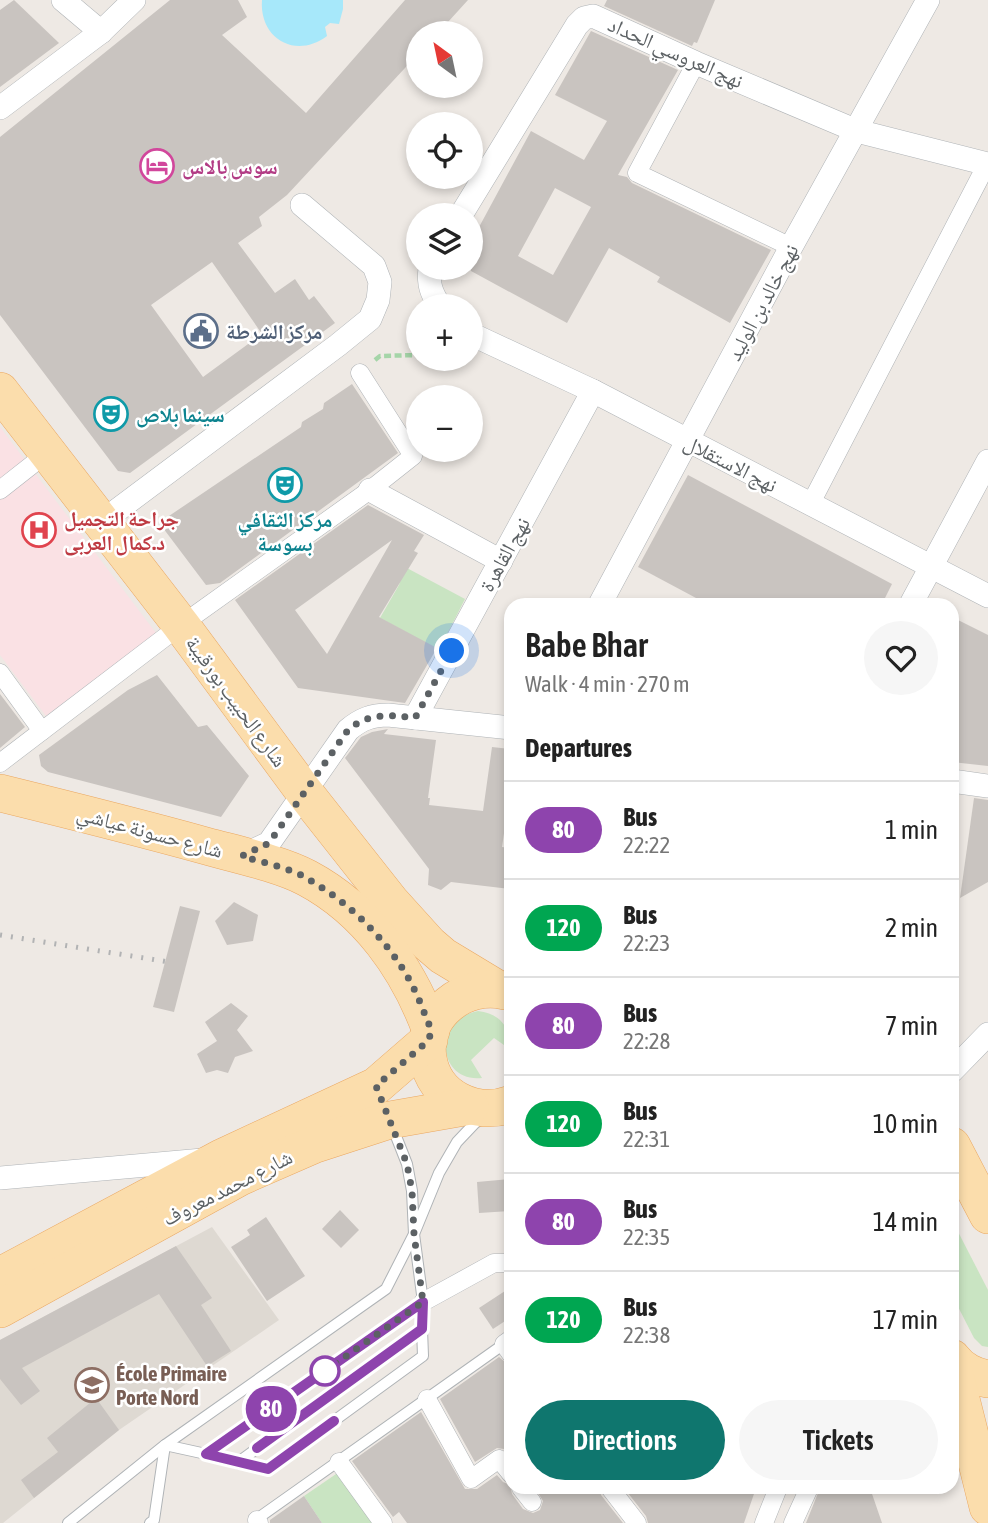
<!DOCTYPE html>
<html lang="en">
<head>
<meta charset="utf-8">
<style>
  :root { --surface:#fff; --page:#f6f6f6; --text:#222; --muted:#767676; --line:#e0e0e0; --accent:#0f766e }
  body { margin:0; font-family:"Asap Condensed","Noto Naskh Arabic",sans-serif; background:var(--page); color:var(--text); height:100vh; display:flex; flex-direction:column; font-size:26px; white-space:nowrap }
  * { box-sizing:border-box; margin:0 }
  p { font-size:23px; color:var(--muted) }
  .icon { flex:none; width:38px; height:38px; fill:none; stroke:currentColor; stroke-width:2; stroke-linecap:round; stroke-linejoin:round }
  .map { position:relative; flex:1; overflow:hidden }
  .drawer { position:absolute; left:504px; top:598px; width:455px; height:896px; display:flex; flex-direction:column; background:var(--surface); border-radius:21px; box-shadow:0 4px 10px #0003 }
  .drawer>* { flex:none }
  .badge { padding:0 14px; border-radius:23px; font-size:24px; line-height:46px }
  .needle { width:46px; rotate:327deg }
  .buttons { position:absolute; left:406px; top:21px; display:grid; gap:14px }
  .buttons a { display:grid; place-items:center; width:77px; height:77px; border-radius:50%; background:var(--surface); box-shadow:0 4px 10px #0003; font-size:35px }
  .you { position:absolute; width:35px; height:35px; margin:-18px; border:5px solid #fff; border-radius:50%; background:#1a73e8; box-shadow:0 0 0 10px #1a73e833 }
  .map>.badge { position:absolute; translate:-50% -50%; box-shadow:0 0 0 4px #fff }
  h2 { padding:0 21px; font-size:26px; line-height:63px }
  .round { display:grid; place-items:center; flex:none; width:74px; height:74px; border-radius:37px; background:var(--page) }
  .headline { display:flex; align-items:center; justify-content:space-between; height:119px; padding:0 21px }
  h1 { font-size:33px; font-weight:600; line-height:52px }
  .primary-button { display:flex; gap:14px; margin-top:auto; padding:14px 21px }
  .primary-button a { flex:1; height:80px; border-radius:42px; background:var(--accent); color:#fff; font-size:28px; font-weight:600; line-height:80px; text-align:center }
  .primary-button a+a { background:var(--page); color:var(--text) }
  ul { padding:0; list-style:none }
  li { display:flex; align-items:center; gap:21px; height:98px; padding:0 21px; border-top:2px solid var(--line) }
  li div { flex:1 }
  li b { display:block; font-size:26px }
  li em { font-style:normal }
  li .badge { min-width:77px; font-weight:700; text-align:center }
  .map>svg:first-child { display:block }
  .education { fill:#ded9d2 }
  .medical { fill:#fae1e4 }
  .green { fill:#c9e4c2 }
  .water { fill:#a7e8fa }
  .building { fill:#c9c4c0; fill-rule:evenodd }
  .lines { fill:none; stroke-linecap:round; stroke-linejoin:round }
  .service-casing { stroke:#afb3b6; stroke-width:12 }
  .pedestrian-casing { stroke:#afb3b6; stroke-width:19 }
  .minor-casing { stroke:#afb3b6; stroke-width:24 }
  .primary-casing { stroke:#eaa761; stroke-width:38 }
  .path { stroke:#a5d5a8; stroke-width:4.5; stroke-dasharray:7 3.5; stroke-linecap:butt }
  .service { stroke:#fff; stroke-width:10 }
  .pedestrian { stroke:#fff; stroke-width:18 }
  .minor { stroke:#fff; stroke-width:23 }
  .primary { stroke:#fbddac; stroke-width:37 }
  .rail { stroke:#b2b3b4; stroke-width:5; stroke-dasharray:2 9; stroke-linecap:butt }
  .line-casing { stroke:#fff; stroke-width:16 }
  .line { stroke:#8e44ad; stroke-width:10 }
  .walk { stroke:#5c6164; stroke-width:7; stroke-dasharray:0 12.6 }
  .stop-dot { fill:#fff; stroke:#8e44ad; stroke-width:3.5 }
  .labels { text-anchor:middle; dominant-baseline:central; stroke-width:5; stroke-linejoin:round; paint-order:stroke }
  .street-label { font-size:21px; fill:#5c6164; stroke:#fff }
  .hotel-label { font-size:21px; font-weight:bold; fill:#b23c85; stroke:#fff; text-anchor:start }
  .service-label { font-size:21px; font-weight:bold; fill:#4e5e75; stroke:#fff; text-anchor:start }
  .culture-label { font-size:21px; font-weight:bold; fill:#0d838f; stroke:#fff; text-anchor:start }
  .health-label { font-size:21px; font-weight:bold; fill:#be3a42; stroke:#fff; text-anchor:start }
  .education-label { font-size:21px; font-weight:bold; fill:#785e54; stroke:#fff; text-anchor:start }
</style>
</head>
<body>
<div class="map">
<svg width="988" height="1523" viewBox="0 0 988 1523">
  <rect width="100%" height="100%" fill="#eee9e4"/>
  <path class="education" d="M212,1227l67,93 -160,110 -116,93h-3v-183z"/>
  <path class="medical" d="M0,427l156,206 -110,83 -46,-61z"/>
  <g class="green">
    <path d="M405,567l60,32 -26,51 -59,-32 19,-33z"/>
    <path d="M478,1011c23,3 32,16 33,39l-17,-12 -23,22 11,18c-44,5 -51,-58 -4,-67z"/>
    <path d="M952,1220l36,70v57l-6,-1 -8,-8 -22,-43z"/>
    <path d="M339,1472l37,51h-54l-18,-27z"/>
  </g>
  <path class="water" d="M262,0h81v9l-4,15 -9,-1 -5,4 2,9c-32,24 -68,2 -65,-36z"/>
  <g class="building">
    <path d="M14,0l45,43 -59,44v-77z"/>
    <path d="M170,0h68l9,17 -25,18 84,78 99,-113h63l-30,33h-20v21l-131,141 -28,22 3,9 -24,17 37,50 20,-14 14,21 5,-4 21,27 -205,150 -12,-2 -118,-156v-178zM212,262l50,72 -59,43 -52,-72z"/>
    <path d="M607,0h108l-18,43 -3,-1 -2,4 -88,-40z"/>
    <path d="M591,31l87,39 -60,105 9,2 5,6 139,67 -41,73 -73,-41 3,-5 -51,-29 -42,75 -96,-52v-29l60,-111 53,29 23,-39 -52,-26zM555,188l36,19 -38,68 -35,-19z"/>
    <path d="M352,384l46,69 -178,130 -14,2 -43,-57 3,-10 135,-91 1,-5 21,-13 1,-6z"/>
    <path d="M688,475l204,109 -11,22h-170l-73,-39z"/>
    <path d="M368,505l56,30 -10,16 4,2 -39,64 58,31 -32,55 -107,-15 -63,-88zM392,540l-65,114 -32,-44z"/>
    <path d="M952,617l36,18v131l-36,-4z"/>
    <path d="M157,675l41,52 9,-2 42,51 -28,41 -173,-45 -7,-6 -2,-11 89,-65z"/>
    <path d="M0,694l25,33 -25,21z"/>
    <path d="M388,729l-4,5 52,6 -8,58h2l-1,7 54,6 9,-64 19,2v36l-9,62 9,1v41l-60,-7 -10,8 -13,-5 1,-16 -84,-111 16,-21 11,-5z"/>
    <path d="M974,798l14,2v82l-28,16z"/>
    <path d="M234,902l24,13 -5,26 -26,4 -12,-24z"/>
    <path d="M180,906l20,5 -26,101 -21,-5z"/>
    <path d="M231,1003l17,13 -11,14 16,21 -18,6 -7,16 -11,-3 -11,3 -9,-19 20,-13 -12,-19z"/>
    <path d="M511,1179v32l-32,2 -2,-31z"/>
    <path d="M340,1210l19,20 -18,18 -19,-19z"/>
    <path d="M266,1217l39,59 -38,25 -36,-54 19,-12 -3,-5z"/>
    <path d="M176,1246l36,52 -11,7 30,46 -24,15 -48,-72 -137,74 18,23 -19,14 -21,-26v-39z"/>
    <path d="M511,1287v30l-18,12 -14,-21z"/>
    <path d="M499,1357l12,10v89l-7,-7 -7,-1 -22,14 -35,-63z"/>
    <path d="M96,1398l23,32 -85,68 -13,-18 37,-28 -11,-14z"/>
    <path d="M421,1412l44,77h12l20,-14 6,7 7,3 2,9 11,15 10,4 7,-3 3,-9 -8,-13h64l2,7 22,28h-216l-8,-11 -6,5 -41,-56z"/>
    <path d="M624,1488h132l-12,35h-96l-2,-7z"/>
    <path d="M820,1488h50l12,35h-76z"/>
    <path d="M304,1496l18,27h-52v-3z"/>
  </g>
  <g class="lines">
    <g class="service-casing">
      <g id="service">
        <path d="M206,1454l31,9 185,-134 1,-27"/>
        <path d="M237,1463l31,6 155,-113 -1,-27"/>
        <path d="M254,1521l250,-177"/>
        <path d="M68,1523l97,-78 221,-156 28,-55 25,-61 18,-31 18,-19 10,-6"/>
        <path d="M150,1523l4,-3 11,-75 41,9 217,-152 -9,-68 -2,-43 -5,-27 -15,-38"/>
      </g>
    </g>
    <g class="pedestrian-casing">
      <g id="pedestrian">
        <path d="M696,63l-59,110 154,74"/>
        <path d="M0,490l47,-37"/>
        <path d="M811,503l176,-339"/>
        <path d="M0,673l42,58"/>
        <path d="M0,763l181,-138 189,-135 43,-34 -53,-83"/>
        <path d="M423,1302l71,-39h17"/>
        <path d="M511,1339l-7,5 7,10"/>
        <path d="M427,1399l44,80 28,-20 12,15"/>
        <path d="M339,1462l44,61"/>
        <path d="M521,1488l11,14"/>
        <path d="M610,1488l27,35"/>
        <path d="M257,1520l2,3"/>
        <path d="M764,1523l14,-35"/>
        <path d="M793,1523l16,-35"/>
      </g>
    </g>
    <g class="minor-casing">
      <g id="minor">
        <path d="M63,0l38,32"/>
        <path d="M0,108l101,-76 33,-32"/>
        <path d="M461,215l116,-190 7,-7 9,-2 103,47 161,68 131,33"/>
        <path d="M430,268c-2,16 1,25 10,38"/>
        <path d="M471,334l122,57 395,205"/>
        <path d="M370,490l131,71"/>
        <path d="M100,523l238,-178 32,-26 8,-19 2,-18 -6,-16 -72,-61"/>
        <path d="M599,606l192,-359 137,-247"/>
        <path d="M910,606l78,-145"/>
        <path d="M415,718l178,-327"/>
        <path d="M952,781l36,5"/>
        <path d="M242,856l27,-13 79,-113c13,-11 24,-15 40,-15l123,13"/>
        <path d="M952,1071l36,-37"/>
        <path d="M0,1178l203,-18"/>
      </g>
    </g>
    <g class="primary-casing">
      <g id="primary">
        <path d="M0,391l181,234 124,168 86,109 38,42 14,12 53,32"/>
        <path d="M0,793c69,17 137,34 206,53 29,8 75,18 101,32 60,32 101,90 124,153"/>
        <path d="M505,991c-40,-10 -84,23 -77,67 6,40 48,59 83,46"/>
        <path d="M952,1146l36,69"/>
        <path d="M0,1276l221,-118 155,-72 53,-46"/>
        <path d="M0,1309l240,-132 73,-32 77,-25 80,-14"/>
        <path d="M952,1358c10,13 21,18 36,21"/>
        <path d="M952,1363l36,144"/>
      </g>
    </g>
    <path class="path" d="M375,360l5,-4 38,-1"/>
    <use href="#service" class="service"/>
    <use href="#pedestrian" class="pedestrian"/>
    <use href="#minor" class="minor"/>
    <use href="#primary" class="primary"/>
    <path class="rail" d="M0,935l169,27"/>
  </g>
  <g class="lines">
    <g class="line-casing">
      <path id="line" d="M257,1448l165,-119 1,-27 -217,152 62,15 66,-48"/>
    </g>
    <use href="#line" class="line"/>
    <path class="walk" d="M325,1371l-10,7 108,-76 -9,-68 -2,-43 -5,-27 -31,-78 53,-46c3,-12 -1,-19 -6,-30 -19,-54 -66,-103 -115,-131 -19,-12 -45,-16 -66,-23l27,-13 79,-113c22,-18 41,-15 67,-12l37,-67"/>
  </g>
  <defs>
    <g id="hotel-ring" transform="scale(1.75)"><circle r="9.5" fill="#fff" stroke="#d1479c" stroke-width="1.5"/><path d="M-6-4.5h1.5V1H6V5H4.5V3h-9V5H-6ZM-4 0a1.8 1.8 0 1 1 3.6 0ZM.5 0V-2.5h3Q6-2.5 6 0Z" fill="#d1479c"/></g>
    <g id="civic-ring" transform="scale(1.75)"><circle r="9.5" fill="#fff" stroke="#5c6f8a" stroke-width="1.5"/><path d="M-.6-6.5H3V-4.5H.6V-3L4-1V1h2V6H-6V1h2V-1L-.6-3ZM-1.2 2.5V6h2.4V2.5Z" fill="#5c6f8a"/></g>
    <g id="theatre-ring" transform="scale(1.75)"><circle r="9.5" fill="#fff" stroke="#0f9aa8" stroke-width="1.5"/><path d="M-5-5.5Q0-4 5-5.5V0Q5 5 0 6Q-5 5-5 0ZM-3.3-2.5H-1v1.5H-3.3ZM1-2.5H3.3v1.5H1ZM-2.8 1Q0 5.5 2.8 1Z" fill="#0f9aa8"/></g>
    <g id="hospital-ring" transform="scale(1.75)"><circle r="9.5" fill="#fff" stroke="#e0444e" stroke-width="1.5"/><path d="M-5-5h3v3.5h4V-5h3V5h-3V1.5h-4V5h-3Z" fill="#e0444e"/></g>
    <g id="school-ring" transform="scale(1.75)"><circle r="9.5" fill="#fff" stroke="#8d6e63" stroke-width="1.5"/><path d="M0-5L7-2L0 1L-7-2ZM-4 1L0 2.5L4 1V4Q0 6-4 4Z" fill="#8d6e63"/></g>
  </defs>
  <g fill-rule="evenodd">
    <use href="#hotel-ring" x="157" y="166"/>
    <use href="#civic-ring" x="201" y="331"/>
    <use href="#theatre-ring" x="111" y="414"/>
    <use href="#theatre-ring" x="285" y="485"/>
    <use href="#hospital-ring" x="39" y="530"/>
    <use href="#school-ring" x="92" y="1385"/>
  </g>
  <circle class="stop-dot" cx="325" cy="1371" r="14"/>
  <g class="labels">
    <g class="street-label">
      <text transform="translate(676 52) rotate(24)">نهج العروسي الحداد</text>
      <text transform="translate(762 302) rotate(-62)">نهج خالد بن الوليد</text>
      <text transform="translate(731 463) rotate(27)">نهج الاستقلال</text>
      <text transform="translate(504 554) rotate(-61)">نهج القاهرة</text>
      <text transform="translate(237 701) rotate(54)">شارع الحبيب بورقيبة</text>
      <text transform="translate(150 831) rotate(15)">شارع حسونة عياشي</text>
      <text transform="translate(227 1187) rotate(-27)">شارع محمد معروف</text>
    </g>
    <g class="hotel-label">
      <text x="182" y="166">سوس بالاس</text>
    </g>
    <g class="service-label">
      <text x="226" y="331">مركز الشرطة</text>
    </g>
    <g class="culture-label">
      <text x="136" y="414">سينما بلاص</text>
      <text x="285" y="519" text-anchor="middle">مركز الثقافي<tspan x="285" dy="24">بسوسة</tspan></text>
    </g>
    <g class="health-label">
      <text x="64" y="518">جراحة التجميل<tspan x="64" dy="24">د.كمال العربى</tspan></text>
    </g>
    <g class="education-label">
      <text x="116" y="1373">École Primaire<tspan x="116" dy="24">Porte Nord</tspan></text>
    </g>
  </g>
</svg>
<div class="buttons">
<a><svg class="needle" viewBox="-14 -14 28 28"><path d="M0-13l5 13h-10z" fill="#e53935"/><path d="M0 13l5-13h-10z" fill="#767676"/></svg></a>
<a><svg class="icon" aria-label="locate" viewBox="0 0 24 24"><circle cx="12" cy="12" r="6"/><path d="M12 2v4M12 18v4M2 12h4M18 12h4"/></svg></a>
<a><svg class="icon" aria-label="layers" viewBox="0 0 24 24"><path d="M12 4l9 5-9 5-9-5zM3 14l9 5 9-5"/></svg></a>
<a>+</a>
<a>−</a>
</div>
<div class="you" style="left:452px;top:651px"></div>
<b class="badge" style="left:271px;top:1409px;background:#8e44ad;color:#fff">80</b>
<section class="drawer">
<div class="headline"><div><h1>Babe Bhar</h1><p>Walk · 4 min · 270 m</p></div><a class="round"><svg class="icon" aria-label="heart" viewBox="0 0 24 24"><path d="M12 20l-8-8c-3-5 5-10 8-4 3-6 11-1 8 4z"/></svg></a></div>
<h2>Departures</h2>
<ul>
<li><span class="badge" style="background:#8e44ad;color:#fff">80</span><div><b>Bus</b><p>22:22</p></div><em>1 min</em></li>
<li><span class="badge" style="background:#00a651;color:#fff">120</span><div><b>Bus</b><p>22:23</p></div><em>2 min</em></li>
<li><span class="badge" style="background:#8e44ad;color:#fff">80</span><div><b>Bus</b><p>22:28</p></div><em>7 min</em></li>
<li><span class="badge" style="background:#00a651;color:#fff">120</span><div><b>Bus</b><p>22:31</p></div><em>10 min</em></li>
<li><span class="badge" style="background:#8e44ad;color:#fff">80</span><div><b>Bus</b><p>22:35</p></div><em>14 min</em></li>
<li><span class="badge" style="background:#00a651;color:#fff">120</span><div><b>Bus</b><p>22:38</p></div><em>17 min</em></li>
</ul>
<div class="primary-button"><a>Directions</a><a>Tickets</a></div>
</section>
</div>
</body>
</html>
